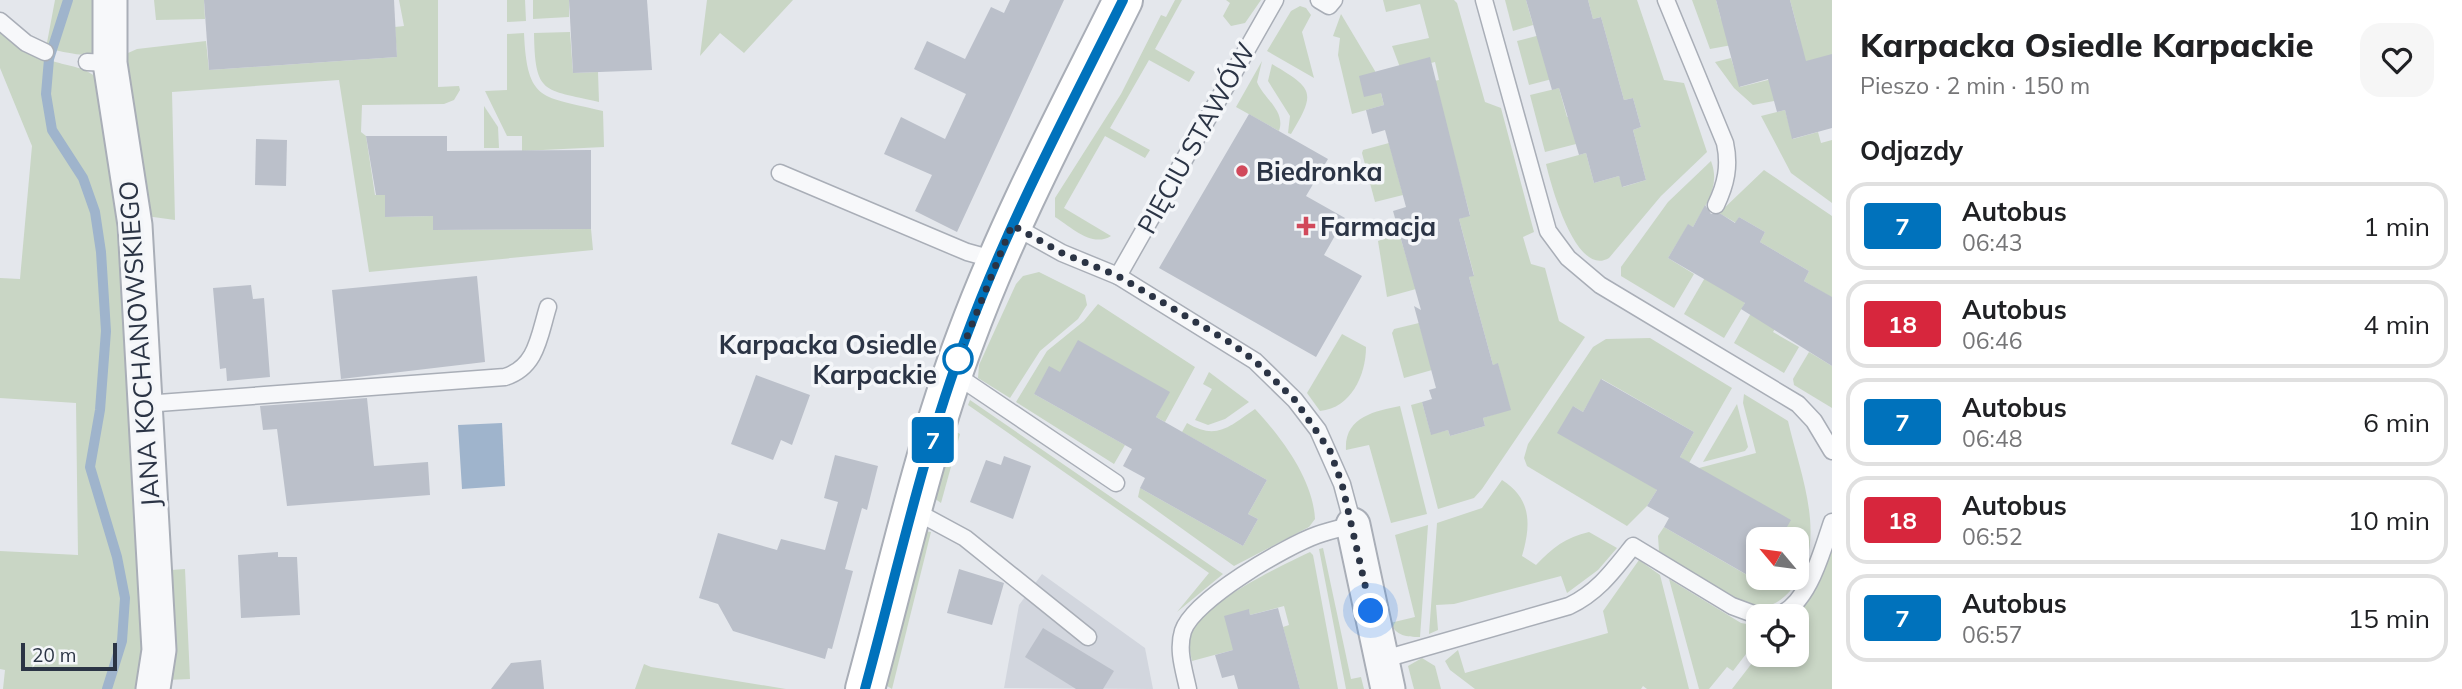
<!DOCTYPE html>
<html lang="pl">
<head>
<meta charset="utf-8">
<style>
  :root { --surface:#fff; --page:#f6f6f6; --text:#202124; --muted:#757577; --line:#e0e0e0 }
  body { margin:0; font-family:Mulish,sans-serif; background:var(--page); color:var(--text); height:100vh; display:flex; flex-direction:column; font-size:26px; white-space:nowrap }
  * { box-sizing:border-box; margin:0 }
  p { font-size:23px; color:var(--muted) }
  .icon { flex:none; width:38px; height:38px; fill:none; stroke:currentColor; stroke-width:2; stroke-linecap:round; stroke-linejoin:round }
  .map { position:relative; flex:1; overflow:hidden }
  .side { display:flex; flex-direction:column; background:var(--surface); width:630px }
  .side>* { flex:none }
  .badge { padding:0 14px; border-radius:5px; font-size:24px; line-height:46px }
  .needle { width:46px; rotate:299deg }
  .buttons { position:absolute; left:1746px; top:527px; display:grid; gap:14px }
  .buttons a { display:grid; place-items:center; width:63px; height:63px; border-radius:14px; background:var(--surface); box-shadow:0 4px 10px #0003; font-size:35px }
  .scale { position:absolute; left:21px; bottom:18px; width:96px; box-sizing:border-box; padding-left:7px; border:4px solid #2b3445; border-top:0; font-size:19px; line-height:24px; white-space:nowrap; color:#2b3445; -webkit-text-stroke:5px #f4f6f9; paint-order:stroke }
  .you { position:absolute; width:35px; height:35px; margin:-18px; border:5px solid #fff; border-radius:50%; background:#1a73e8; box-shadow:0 0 0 10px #1a73e833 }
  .map>.badge { position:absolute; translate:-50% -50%; box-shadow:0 0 0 4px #fff }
  h2 { padding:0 28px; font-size:26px; line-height:63px }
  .round { display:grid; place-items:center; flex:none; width:74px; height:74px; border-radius:21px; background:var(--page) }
  .overview { display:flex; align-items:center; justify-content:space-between; height:119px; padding:0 28px }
  h1 { font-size:33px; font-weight:800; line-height:52px }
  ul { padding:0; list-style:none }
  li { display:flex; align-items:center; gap:21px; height:88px; margin:0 14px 10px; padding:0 14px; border:4px solid var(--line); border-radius:21px }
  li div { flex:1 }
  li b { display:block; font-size:26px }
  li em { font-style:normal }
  li .badge { min-width:77px; font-weight:700; text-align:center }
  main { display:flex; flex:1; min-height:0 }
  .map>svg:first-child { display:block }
  .built { fill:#d2d6de }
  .green { fill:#c9d6c5 }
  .water { fill:#9fb4cc }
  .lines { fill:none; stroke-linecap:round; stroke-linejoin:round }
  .stream { stroke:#9fb4cc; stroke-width:10 }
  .building { fill:#bbc0ca }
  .lane-casing { stroke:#a9aeb7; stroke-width:19 }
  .street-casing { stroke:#a9aeb7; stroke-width:37 }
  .secondary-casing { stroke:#a9aeb7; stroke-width:42 }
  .lane { stroke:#f7f8fa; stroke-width:16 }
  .street { stroke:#f7f8fa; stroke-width:33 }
  .secondary { stroke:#fff; stroke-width:38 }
  .line-casing { stroke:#fff; stroke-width:16 }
  .line { stroke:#0072bc; stroke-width:10 }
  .walk { stroke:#2b3445; stroke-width:7; stroke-dasharray:0 12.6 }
  .poi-dot { fill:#d1495b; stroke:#f4f6f9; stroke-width:2.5 }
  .stop-dot { fill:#fff; stroke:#0072bc; stroke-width:3.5 }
  .labels { text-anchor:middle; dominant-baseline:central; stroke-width:7; stroke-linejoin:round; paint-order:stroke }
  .street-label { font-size:26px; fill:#2b3445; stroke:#f4f6f9 }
  .poi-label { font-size:26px; font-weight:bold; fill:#2b3445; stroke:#f4f6f9; text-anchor:start }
  .stop-label { font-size:26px; font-weight:bold; fill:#2b3445; stroke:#f4f6f9; text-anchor:end }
</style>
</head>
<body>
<main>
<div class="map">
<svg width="1832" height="689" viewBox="0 0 1832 689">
  <rect width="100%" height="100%" fill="#e4e7ec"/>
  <path class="built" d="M1042,574l103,74 8,41 -149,-1 15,-83z"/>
  <g class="green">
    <path d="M55,0h44c-2,57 7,62 -53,48z"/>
    <path d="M154,0h50l1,19 -49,1z"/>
    <path d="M399,0h39v87l21,-1 1,4 -6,10 -10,4 -82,1 -1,27 5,4 9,59h10v22l48,-1 1,14 157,-1 2,21 -224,22 -30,-192 -167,12 3,128 -29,-4 -24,-153 6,-10 9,-4 69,-8 3,29 188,-13 -2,-30 9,-1z"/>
    <path d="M507,0h18l1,21 -19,1z"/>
    <path d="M533,0h36v17l-36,2z"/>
    <path d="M707,0h86l-49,53 -24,-20 -20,23z"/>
    <path d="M1175,0h7l-27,49 40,23 -6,10 -40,-22 -39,68 40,22 -5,8 -40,-22 -41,72 47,28c-19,12 -40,-9 -56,-19v-19l66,-104 40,-79 5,2z"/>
    <path d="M1226,0h35l-16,23 -14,3 -8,-10 7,-13z"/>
    <path d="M1383,0h71l3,3 28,99 16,6 33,124 -11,5 8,27 14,4 14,53 26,16 -103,152 -8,9 -36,11 -27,-104 11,-3 9,32 17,-4 2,6 35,-10 -2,-8 27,-9 -12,-45 -5,1 -24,-88 5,-2 -15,-56 11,-4 -36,-134 5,-1 -4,-18 -34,8 -9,-24 37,-8 -9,-34 -34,8z"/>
    <path d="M1505,0h21l7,25 -20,6z"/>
    <path d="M1588,0h49l27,80 20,3 23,69 -46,44 -52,62c-33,20 -58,-73 -63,-94l40,-11 8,30 25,-7 4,11 23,-7 -13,-50 8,-3 -8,-29 -9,2 -23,-83 -8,2z"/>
    <path d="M1692,0h24l5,19 11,-2v28l-22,4z"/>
    <path d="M1790,0h42v55l-31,8 -3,-33z"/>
    <path d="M1300,6l6,2 5,7 -9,17 12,46 -47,-27 24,-40z"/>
    <path d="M1341,14l34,57 9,34 -32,9 -14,-59 2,-17 -7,-2z"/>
    <path d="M0,31c16,12 31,22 49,29 17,6 35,6 48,18l24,149 28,416 -6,46h-140l2,-19 -5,-1v-118l78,4 -2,-152 -76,-5v-120l20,1 12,-133 -32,-78z"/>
    <path d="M570,32l3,41 25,-1 1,30c-56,-13 -64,-7 -65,-69z"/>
    <path d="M524,33c3,70 18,63 79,78l1,36 -82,4v-15h-15l-22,-45 22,-1v-56z"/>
    <path d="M1544,34l12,44 -27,7 -12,-44z"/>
    <path d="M1731,58l9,29 36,-9 -2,23 -21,4 -19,-17 -19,-26z"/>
    <path d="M1262,61l-5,21c7,17 29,29 22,49l-43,-24z"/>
    <path d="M1272,64c42,25 44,28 19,70l-3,-1 2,-17 -22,-35z"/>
    <path d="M1559,88l8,29 8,-1 1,28 -31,8 -15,-57z"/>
    <path d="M484,106l14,21 1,21h-15z"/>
    <path d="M1785,110l8,29 25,-7 3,11 11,-3v63l-41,-30 -30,-57z"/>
    <path d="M1389,143l14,52 -28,7 -13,-49 1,-3z"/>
    <path d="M1711,161c10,26 -6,44 -18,66l-5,-2 -20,33 26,16 -20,34 -53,-32v-9l47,-65z"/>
    <path d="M1764,170l68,46v91l-3,-11 -25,-15 5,-10 -49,-29 5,-10 -26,-15 -3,6 -17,-10z"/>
    <path d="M1399,233l17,56 -29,8 -9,-56z"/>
    <path d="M1710,269l35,34 -21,35 -40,-24z"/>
    <path d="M1039,272l46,23 2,10 -9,14 -38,32 -30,47 -32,-20 1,-13 37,-81 7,-8z"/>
    <path d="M1098,304l97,63 -30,55 -9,-5 13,-25 -109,-20 -26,22 91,51 -11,19 -98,-62 31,-51 37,-30z"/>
    <path d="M1754,308l25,14 -6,10 26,15 -15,26 -50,-30z"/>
    <path d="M1419,323l13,47 -28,8 -12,-45 2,-4z"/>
    <path d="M1342,334l24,13c0,28 -15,61 -46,64l-13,-18z"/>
    <path d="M1650,338l82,50 -43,75 -9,-6 14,-25 -92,-53 -19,33 -10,-6 84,84 -10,16 -20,20 -100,-60 -3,-8 4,-14 65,-97 13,-8z"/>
    <path d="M1809,352l23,14v42l-38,-23 -1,-6z"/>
    <path d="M1209,372l40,30 -24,17 -17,6 -13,-5 17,-31 -9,-5z"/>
    <path d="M1744,394l44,27c12,53 43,124 2,170 -9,10 -19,17 -33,15 -26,-6 -73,-40 -98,-55l-1,-15 6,-9 102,59 5,-8h26v-39h-17l-81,-71 57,-15 -13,-50z"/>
    <path d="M970,400l253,174 -46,38 32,-39 -241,-168z"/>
    <path d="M1737,404l11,43 -3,4 -42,11z"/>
    <path d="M1400,406l27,108 -36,9 -22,-78 -23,5c-2,-33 29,-39 54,-44z"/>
    <path d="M1255,409c26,28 58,70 60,110l-6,8 -75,39 -96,-69 2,-9 103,58 15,-27 -10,-5 19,-34 -85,-48 5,-9c30,18 43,3 68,-14z"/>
    <path d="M953,430l7,4 -19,69 -7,-5z"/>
    <path d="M1502,480c30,19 29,45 20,76l14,9c16,-17 30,-28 53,-33l28,16 -19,22 -31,23 -6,-17 -107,28 -18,1 2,25 -9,4 8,-111 45,-15z"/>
    <path d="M1428,525l-8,112c-14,0 -23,-1 -30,-14l25,-6 -20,-82z"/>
    <path d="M924,531l7,1 -39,157 -10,-6z"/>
    <path d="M1323,548l28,131 10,-2 3,12h-18l-27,-140z"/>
    <path d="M1832,551v138h-100l27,-35h38v-38h-4l24,-29z"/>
    <path d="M1310,552l3,3 25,134h-38l-17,-62 6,-2 -5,-19 -34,9 -1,-5 -16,40 -41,11c-2,-9 -4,-17 -1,-27 10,-31 90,-68 119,-82z"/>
    <path d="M1639,560l21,15 29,114h-42l-4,-3 -2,3h-166l-25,-19 -5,-9 13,-11 7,23 143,-40 -5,-22z"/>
    <path d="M185,569l5,110 -24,1 7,-59 -2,-51z"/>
    <path d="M1669,579l72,44 18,3v11l-26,34 -6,-4 -18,22h-10z"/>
    <path d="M1422,658l13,8 6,23h-27l-6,-23z"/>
    <path d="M644,664l7,3 135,22h-151z"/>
  </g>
  <path class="water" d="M502,423l3,63 -43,3 -4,-64z"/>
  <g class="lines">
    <path class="stream" d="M68,0l-19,59 -3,35 6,36 31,48 12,34 6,40 5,79 -6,79 -10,57 27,90 8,41 -3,43 -15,48"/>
  </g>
  <g class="building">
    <path d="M204,0h190l3,57 -188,13z"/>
    <path d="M569,0h78l5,70 -79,3z"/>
    <path d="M1010,0h54l-107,232 -42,-21 17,-36 -48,-21 17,-37 44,22 21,-45 -52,-25 13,-28 38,18 26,-52 13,6z"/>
    <path d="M1526,0h62l5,19 8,-2 23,83 9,-2 8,29 -8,3 13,50 -24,7 -3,-11 -25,7 -8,-30 -7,2 -20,-67 -7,2z"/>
    <path d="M1716,0h74l16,61 26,-7v74l-40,11 -7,-29 -8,2 -9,-33 -29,8z"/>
    <path d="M1430,57l40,159 -11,3 15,57 -5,1 24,88 5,-2 13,47 -28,8 2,8 -35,10 -2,-6 -17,5 -9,-33 10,-3 -3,-9 7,-2 -22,-82 7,4 -28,-99 13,-4 -21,-77 -13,4 -6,-24 18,-5 -3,-12 -17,4 -5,-21z"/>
    <path d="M1249,114l79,45 -22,37 39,22 -21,37 38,21 -46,81 -157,-89z"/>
    <path d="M366,136h81v15l144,-1v79l-158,1v-14l-48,1v-22h-9z"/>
    <path d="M256,139l31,1 -1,46 -31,-1z"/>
    <path d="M1705,205l6,9h10l14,9 4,-6 26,15 -5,10 49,29 -5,10 28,16v69l-91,-57 4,-6 -77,-45 20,-34 5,3z"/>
    <path d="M477,276l8,86 -144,17 -9,-89z"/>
    <path d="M251,285l2,14 11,-1 6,79 -43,4 -1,-13 -6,1 -7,-81z"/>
    <path d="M1078,340l92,52 -14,25 111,63 -19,34 10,5 -15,27 -103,-58 5,-10 -22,-12 9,-17 -98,-55 15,-28 11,6z"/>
    <path d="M756,375l54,20 -18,50 -11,-5 -8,20 -42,-16z"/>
    <path d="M1601,379l93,53 -14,25 111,63 -11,19h-21l-3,41 -92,-53 5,-9 -22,-12 10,-16 -100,-57 16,-27 10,6z"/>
    <path d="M367,398l7,68 54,-4 2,33 -143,11 -10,-77 -14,1 -3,-24z"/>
    <path d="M835,455l43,11 -11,44 -5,-2 -17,61 8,2 -21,78 -4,-1 -3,11 -92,-28 -15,-27 -19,-6 19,-65 59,17 4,-11 44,11 13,-48 -14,-4z"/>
    <path d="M1004,456l27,10 -18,53 -43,-17 16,-42 15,5z"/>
    <path d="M278,552v5h19l3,58 -59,3 -3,-63z"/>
    <path d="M959,569l45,14 -12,42 -45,-12z"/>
    <path d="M1278,608l22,81h-62l-4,-14 -12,3 -7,-23 18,-5 -9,-34 25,-7 1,6z"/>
    <path d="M1043,628l71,43 -11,18h-27l-51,-32z"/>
    <path d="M541,660l3,29h-53l20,-26z"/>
  </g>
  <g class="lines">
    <g class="lane-casing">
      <g id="lane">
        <path d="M1319,0l10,6 5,-6"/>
        <path d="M1484,0l64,231 20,27 32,27 198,119 16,17 18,30"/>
        <path d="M1666,0l59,143c5,23 1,41 -9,62"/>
        <path d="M0,21l26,22 19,9"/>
        <path d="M87,62l23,1"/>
        <path d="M780,173l187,79 29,8"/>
        <path d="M1012,225l50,28 56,23 137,85 40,39 23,30 24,54 11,41c-12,3 -25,6 -36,10 -31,11 -124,65 -134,96 -6,19 1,39 5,58"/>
        <path d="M1118,276l157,-276"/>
        <path d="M953,373l163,110"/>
        <path d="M145,404l360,-27c32,-10 34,-41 43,-70"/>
        <path d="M913,510l52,28 123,99"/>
        <path d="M1777,616c32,-12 45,-65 55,-94"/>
        <path d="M1381,660l188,-54c29,-14 44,-35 64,-60l99,60 27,10"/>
      </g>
    </g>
    <g class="street-casing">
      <g id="street">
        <path d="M110,0v63l25,162 24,425 -6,39"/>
        <path d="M1353,525l35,164"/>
      </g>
    </g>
    <g class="secondary-casing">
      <path id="secondary" d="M865,689c32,-117 58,-238 101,-352 43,-116 102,-226 157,-337"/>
    </g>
    <use href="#lane" class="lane"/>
    <use href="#street" class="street"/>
    <use href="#secondary" class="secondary"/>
  </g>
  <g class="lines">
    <g class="line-casing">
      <path id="line" d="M865,689c32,-117 58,-238 101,-352 43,-116 102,-226 157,-337"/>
    </g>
    <use href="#line" class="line"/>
    <path class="walk" d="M958,359l54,-134 50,28 56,23 113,67 24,18 40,39 35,51 12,33 29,127"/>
  </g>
  <g class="poi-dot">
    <circle cx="1242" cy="171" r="7"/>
    <path d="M1302.5 215.5h7v7h7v7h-7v7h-7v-7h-7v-7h7z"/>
  </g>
  <circle class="stop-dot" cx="958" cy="359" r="14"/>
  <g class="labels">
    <g class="street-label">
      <text transform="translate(1196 138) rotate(-61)">PIĘCIU STAWÓW</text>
      <text transform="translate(139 344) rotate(-94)">JANA KOCHANOWSKIEGO</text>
    </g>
    <g class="poi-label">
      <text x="1256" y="171">Biedronka</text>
      <text x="1320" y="226">Farmacja</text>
    </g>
    <g class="stop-label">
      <text x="937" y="344">Karpacka Osiedle<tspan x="937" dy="30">Karpackie</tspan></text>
    </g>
  </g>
</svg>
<div class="buttons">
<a><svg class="needle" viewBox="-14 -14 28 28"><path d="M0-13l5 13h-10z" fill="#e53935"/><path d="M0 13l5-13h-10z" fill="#757577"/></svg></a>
<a><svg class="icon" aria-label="locate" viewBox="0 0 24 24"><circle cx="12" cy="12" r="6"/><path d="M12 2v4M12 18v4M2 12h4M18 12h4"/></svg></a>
</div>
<div class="scale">20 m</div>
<div class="you" style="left:1371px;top:611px"></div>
<b class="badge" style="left:933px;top:440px;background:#0072bc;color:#fff">7</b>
</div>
<section class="side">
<div class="overview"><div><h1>Karpacka Osiedle Karpackie</h1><p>Pieszo · 2 min · 150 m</p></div><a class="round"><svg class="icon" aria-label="heart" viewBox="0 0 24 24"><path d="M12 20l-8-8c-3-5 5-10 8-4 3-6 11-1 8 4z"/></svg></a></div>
<h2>Odjazdy</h2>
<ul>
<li><span class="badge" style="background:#0072bc;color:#fff">7</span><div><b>Autobus</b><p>06:43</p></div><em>1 min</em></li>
<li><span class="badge" style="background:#d7263d;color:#fff">18</span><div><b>Autobus</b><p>06:46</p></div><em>4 min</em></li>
<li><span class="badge" style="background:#0072bc;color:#fff">7</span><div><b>Autobus</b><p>06:48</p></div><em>6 min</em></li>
<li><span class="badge" style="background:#d7263d;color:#fff">18</span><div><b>Autobus</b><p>06:52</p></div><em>10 min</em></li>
<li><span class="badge" style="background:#0072bc;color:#fff">7</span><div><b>Autobus</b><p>06:57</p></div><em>15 min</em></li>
</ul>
</section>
</main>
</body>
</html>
